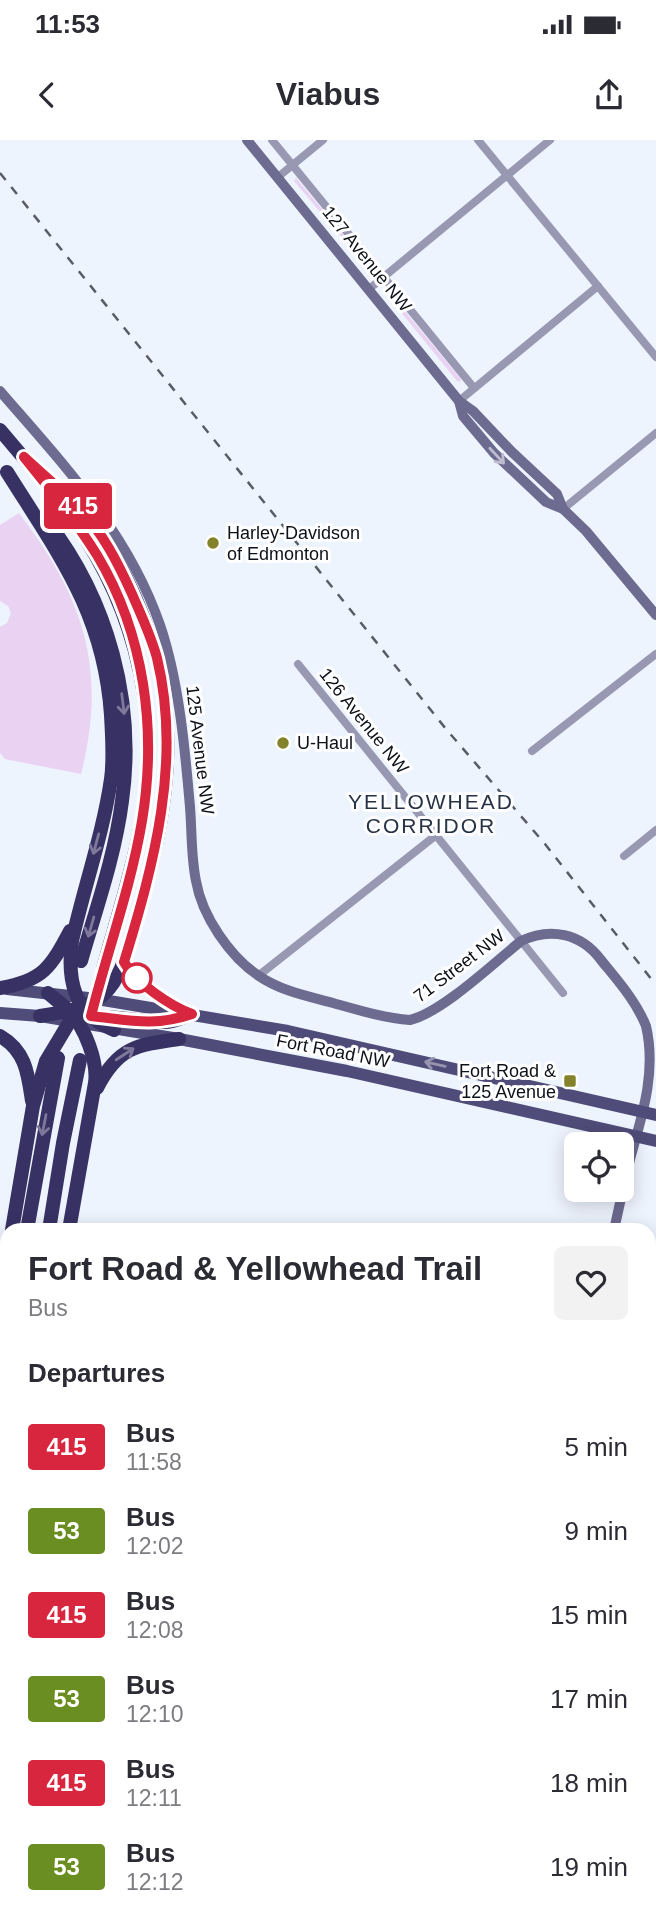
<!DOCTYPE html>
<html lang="en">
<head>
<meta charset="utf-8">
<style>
  :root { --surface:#fff; --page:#f2f2f3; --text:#2b2b33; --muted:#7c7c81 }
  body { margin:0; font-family:Arial,sans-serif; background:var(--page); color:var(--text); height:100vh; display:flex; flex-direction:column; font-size:26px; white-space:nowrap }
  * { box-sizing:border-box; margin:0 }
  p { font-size:23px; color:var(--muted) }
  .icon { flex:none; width:38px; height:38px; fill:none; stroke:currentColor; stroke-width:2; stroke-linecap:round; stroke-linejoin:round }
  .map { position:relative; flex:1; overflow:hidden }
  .panel { position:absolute; left:0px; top:1083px; width:656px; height:702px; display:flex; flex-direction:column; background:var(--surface); border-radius:21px 21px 0 0; box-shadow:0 4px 18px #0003 }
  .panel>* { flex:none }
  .badge { padding:0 14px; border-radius:5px; font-size:24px; line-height:46px }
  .fabs { position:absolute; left:564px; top:992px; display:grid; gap:14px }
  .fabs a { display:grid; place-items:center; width:70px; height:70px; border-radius:10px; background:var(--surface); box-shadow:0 4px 18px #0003; font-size:35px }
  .map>.badge { position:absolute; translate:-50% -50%; box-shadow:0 0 0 4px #fff }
  h2 { padding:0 28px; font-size:26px; line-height:63px }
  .round { display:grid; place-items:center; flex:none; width:74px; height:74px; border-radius:10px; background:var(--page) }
  .headline { display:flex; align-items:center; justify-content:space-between; height:119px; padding:0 28px }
  h1 { font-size:33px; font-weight:800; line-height:52px }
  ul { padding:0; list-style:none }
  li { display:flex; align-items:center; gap:21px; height:84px; padding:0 28px }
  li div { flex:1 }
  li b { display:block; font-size:26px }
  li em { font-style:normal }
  li .badge { min-width:77px; font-weight:700; text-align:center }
  .status { display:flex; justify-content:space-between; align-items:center; height:49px; padding:0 35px; background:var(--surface); direction:ltr }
  .status svg { height:19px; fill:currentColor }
  header { display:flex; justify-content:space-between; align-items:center; height:91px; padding:0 28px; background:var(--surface); font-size:32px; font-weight:800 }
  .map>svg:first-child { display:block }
  .green { fill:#ead2f3 }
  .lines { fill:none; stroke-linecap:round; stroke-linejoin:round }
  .highway-tunnel { stroke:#ccd2dc; stroke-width:14; stroke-dasharray:14 7; stroke-linecap:butt }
  .street { stroke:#9998b2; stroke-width:8 }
  .secondary { stroke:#6e6b91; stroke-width:10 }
  .primary { stroke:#504c79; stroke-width:12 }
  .highway { stroke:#383164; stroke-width:14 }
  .tram { stroke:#575d65; stroke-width:2 }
  .rail { stroke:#575d65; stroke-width:2.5; stroke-dasharray:9 9; stroke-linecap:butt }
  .oneway { stroke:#bebcce }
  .oneway2 { stroke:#7e799a }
  .oneway3 { stroke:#9694af }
  .line-casing { stroke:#fff; stroke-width:16 }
  .line { stroke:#d7263d; stroke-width:10 }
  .poi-dot { fill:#84832c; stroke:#fff; stroke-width:2.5 }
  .stop-dot { fill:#fff; stroke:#d7263d; stroke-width:3.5 }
  .labels { text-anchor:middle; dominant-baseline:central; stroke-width:6; stroke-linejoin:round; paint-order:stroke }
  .street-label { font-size:18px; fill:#0c1119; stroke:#fff }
  .poi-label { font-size:18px; fill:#0c1119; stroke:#fff; text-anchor:start }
  .quarter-label { font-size:21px; letter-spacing:2px; fill:#263346; stroke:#fff }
</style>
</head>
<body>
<div class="status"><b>11:53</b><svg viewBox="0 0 49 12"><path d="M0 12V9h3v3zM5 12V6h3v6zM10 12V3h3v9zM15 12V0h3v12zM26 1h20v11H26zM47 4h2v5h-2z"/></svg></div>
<header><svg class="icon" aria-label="back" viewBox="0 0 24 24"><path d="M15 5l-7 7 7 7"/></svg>Viabus<svg class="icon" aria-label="share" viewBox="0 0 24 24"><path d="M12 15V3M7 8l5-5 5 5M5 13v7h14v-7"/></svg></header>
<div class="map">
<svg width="656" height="1784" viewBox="0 0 656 1784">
  <rect width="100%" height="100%" fill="#eef4fe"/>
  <g class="green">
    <path d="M296,38l71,85 -1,3 -72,-85z"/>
    <path d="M389,152l72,87 -1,3 -3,-1 -70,-86z"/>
    <path d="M19,373c64,84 89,155 62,261l-76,-15 -5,-6v-126l7,-4 4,-10 -3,-7 -8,-5v-76z"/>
  </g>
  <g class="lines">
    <path class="highway-tunnel" d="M93,868l10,-39"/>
    <g class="street">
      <path d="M272,0l202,248"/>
      <path d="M478,0l178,217"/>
      <path d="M278,37l45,-37"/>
      <path d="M369,149l181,-149"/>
      <path d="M459,261l139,-115"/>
      <path d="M563,369l93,-76"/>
      <path d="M298,524l265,329"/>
      <path d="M532,611l124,-97"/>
      <path d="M624,716l32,-26"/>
      <path d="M258,836l177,-140"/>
      <path d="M0,1676l7,-5"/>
      <path d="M201,1784l8,-6"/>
    </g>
    <g class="secondary">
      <path d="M247,0l212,261 14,10 39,41 45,42 6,15"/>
      <path d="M0,251c63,73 128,141 160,234 19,56 25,124 30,182 2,25 1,50 6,74 6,35 34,76 63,95 22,15 48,20 74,27 25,7 51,15 77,17 31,-7 84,-57 111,-79 29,-14 60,-8 80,19 17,21 35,41 45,66 10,43 -2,84 -14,126 -7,25 -12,52 -18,78"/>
      <path d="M459,261l4,15 31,37 52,49 17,7 23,22 70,84"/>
      <path d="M649,1434l7,8"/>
      <path d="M649,1609l7,-6"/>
      <path d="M418,1784l7,-6"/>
    </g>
    <g class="primary">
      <path d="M7,849l90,10 191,32 368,84"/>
      <path d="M0,873l40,3 139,23 168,32 309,70"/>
    </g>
    <g class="highway">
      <path d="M0,290l28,33"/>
      <path d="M24,317c18,17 38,33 55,50 35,36 64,101 77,149 25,88 5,186 -22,271 -7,24 -12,50 -30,67 -18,16 -41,18 -64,22"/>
      <path d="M7,332c52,83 97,141 104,243 1,21 3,44 0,64 -8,55 -27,108 -39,162 -5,38 1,73 42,89"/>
      <path d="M54,355c76,93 110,210 87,329 -9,49 -25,97 -38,145"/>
      <path d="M47,381c61,79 89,181 75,280 -7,55 -26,108 -41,160"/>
      <path d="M124,822c11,21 46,44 68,52"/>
      <path d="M0,848c43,-7 51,-21 70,-57"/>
      <path d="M48,853c7,6 15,12 21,18 16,16 29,51 26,72l-26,147"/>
      <path d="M0,896c26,15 28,38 32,65"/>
      <path d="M97,948c21,-41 39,-43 82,-49"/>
      <path d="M12,1090l21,-124 13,-45 24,-40c18,-11 71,2 95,1 9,0 18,-5 27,-8"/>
      <path d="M27,1090l31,-172"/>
      <path d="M49,1090l14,-87 17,-83"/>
      <path d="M7,1179v40"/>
      <path d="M349,1778l5,6"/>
      <path d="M379,1778l5,6"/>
      <path d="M445,1784l5,-6"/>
    </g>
    <g class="tram">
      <path d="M0,1368l7,1"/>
      <path d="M649,1426l7,1"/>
    </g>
    <path class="rail" d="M0,33l446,556 99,115 111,141"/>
  </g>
  <defs><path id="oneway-shaft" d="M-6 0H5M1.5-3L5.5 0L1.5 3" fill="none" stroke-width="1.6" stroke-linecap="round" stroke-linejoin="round" transform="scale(1.75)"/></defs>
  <use class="oneway" href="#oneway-shaft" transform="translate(497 316) rotate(47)"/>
  <g class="oneway2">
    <use href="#oneway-shaft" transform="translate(123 564) rotate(83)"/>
    <use href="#oneway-shaft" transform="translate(96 704) rotate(105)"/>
    <use href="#oneway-shaft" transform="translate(91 787) rotate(106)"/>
    <use href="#oneway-shaft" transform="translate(125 914) rotate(-33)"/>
    <use href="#oneway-shaft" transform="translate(44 985) rotate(101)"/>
  </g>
  <use class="oneway3" href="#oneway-shaft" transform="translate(435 924) rotate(-167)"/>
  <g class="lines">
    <g class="line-casing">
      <path id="line" d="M24,317c18,17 38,33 55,51 24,25 39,55 53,86 9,21 19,42 25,64 25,103 -3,206 -33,304 11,20 46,44 68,52 -38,13 -63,6 -101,2 16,-64 40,-129 51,-195 15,-90 3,-186 -45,-266 -22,-35 -47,-66 -73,-98z"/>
    </g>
    <use href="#line" class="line"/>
  </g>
  <g class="poi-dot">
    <circle cx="213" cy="403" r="7"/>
    <circle cx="283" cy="603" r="7"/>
    <rect x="563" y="934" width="14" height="14" rx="3.5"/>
  </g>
  <circle class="stop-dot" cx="137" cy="838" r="14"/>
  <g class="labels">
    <g class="street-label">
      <text transform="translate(367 119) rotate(51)">127 Avenue NW</text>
      <text transform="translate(364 581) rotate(51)">126 Avenue NW</text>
      <text transform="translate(200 610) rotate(83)">125 Avenue NW</text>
      <text transform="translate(459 826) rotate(-37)">71 Street NW</text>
      <text transform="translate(333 911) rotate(11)">Fort Road NW</text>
    </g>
    <g class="poi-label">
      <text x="227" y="393">Harley-Davidson<tspan x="227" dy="21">of Edmonton</tspan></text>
      <text x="297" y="603">U-Haul</text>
      <text x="556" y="931" text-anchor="end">Fort Road &amp;<tspan x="556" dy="21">125 Avenue</tspan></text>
    </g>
    <g class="quarter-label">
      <text x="431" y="661">YELLOWHEAD<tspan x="431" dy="24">CORRIDOR</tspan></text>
    </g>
  </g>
</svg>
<div class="fabs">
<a><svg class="icon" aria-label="locate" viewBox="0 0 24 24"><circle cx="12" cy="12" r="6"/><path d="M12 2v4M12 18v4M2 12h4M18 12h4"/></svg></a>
</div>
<b class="badge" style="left:78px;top:366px;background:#d7263d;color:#fff">415</b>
<section class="panel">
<div class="headline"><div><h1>Fort Road &amp; Yellowhead Trail</h1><p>Bus</p></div><a class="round"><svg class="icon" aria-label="heart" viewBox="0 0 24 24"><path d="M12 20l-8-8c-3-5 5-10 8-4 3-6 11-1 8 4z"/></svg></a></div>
<h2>Departures</h2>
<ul>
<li><span class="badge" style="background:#d7263d;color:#fff">415</span><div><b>Bus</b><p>11:58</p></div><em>5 min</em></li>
<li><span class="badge" style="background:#6b8e23;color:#fff">53</span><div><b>Bus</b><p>12:02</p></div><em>9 min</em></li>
<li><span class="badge" style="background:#d7263d;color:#fff">415</span><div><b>Bus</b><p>12:08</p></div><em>15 min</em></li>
<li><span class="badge" style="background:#6b8e23;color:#fff">53</span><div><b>Bus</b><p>12:10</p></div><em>17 min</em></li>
<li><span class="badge" style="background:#d7263d;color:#fff">415</span><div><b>Bus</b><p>12:11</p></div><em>18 min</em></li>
<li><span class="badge" style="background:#6b8e23;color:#fff">53</span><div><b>Bus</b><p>12:12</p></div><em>19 min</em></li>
</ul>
</section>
</div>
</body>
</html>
